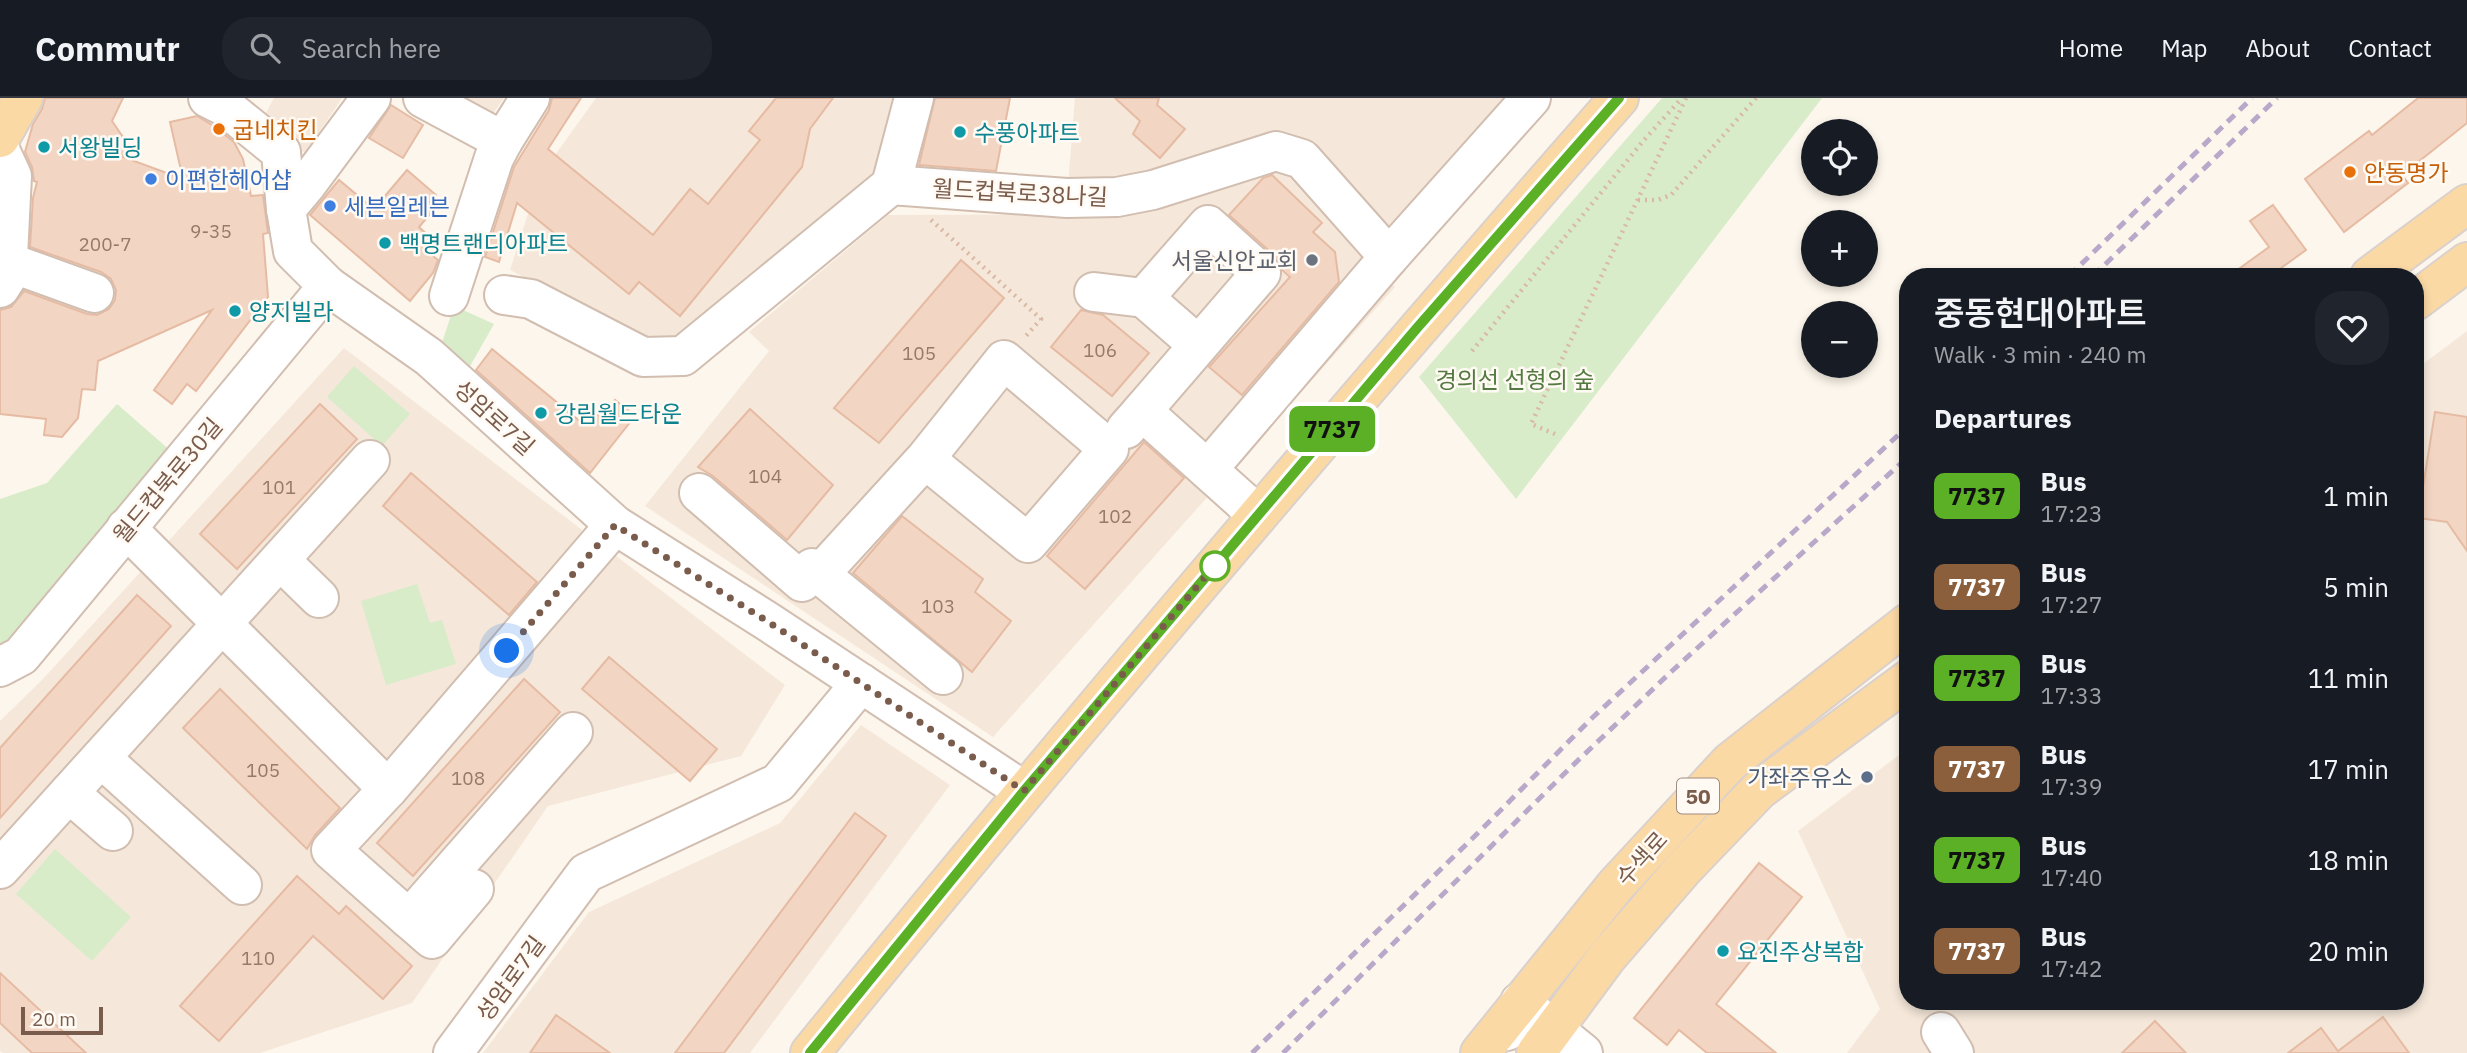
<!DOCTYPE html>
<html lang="en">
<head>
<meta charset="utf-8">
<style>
  :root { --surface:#171b24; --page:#20242c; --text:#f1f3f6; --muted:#9ea1a6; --line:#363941 }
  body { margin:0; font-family:"IBM Plex Sans","Noto Sans KR",sans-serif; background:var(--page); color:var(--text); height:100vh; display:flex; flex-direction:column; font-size:26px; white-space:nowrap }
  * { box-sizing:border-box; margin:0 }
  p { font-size:23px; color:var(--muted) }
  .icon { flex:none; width:38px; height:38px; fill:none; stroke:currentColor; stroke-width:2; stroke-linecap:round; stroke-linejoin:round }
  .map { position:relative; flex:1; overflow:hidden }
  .panel { position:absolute; left:1899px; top:170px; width:525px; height:742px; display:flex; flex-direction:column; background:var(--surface); border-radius:28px; box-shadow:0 4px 10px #0003 }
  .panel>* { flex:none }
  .badge { padding:0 14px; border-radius:10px; font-size:24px; line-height:46px }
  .fabs { position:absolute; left:1801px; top:21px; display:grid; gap:14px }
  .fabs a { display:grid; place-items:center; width:77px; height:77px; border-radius:50%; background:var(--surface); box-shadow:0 4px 10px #0003; font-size:35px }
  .scale { position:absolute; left:21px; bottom:18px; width:82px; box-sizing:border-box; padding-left:7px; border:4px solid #7a5c4d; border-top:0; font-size:19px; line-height:24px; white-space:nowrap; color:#7a5c4d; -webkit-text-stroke:5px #fffaf3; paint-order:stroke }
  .you { position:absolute; width:35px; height:35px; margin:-18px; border:5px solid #fff; border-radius:50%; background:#1a73e8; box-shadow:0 0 0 10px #1a73e833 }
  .map>.badge { position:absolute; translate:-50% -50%; box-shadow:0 0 0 4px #fff }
  h2 { padding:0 35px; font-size:26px; line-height:63px }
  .round { display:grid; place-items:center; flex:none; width:74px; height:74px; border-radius:28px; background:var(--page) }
  .head { display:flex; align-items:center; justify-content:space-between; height:119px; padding:0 35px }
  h1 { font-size:33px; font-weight:600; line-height:52px }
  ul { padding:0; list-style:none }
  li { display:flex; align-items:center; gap:21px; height:91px; padding:0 35px }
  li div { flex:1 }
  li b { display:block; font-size:26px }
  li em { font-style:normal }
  li .badge { min-width:77px; font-weight:700; text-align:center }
  header { display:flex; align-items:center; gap:42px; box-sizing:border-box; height:98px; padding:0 35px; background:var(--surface); border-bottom:2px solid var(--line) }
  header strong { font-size:33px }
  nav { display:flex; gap:38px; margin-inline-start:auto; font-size:24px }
  .search { width:490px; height:63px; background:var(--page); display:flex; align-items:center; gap:18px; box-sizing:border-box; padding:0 24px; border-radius:28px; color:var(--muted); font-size:26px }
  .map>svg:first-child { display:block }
  .residential { fill:#f5e8da }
  .green { fill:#d8ecc9 }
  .building { fill:#f3d5c3; stroke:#e6bba3; stroke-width:2 }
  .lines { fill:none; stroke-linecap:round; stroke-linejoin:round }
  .minor-casing { stroke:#d1beb0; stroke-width:42 }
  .major-casing { stroke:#dad1cd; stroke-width:42 }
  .path { stroke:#d9b8a5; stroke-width:4.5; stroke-dasharray:2 5; stroke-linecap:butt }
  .minor { stroke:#fff; stroke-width:38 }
  .major { stroke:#fbd9a5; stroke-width:38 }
  .rail { stroke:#b9a8c9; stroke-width:5; stroke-dasharray:10 7; stroke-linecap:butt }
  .line-casing { stroke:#fff; stroke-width:16 }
  .line { stroke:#5bb025; stroke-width:10 }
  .walk { stroke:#7a5c4d; stroke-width:7; stroke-dasharray:0 12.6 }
  .food-dot { fill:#e8710a; stroke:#fffaf3; stroke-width:2.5 }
  .culture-dot { fill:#0f9aa8; stroke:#fffaf3; stroke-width:2.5 }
  .shop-dot { fill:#3f7fe0; stroke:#fffaf3; stroke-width:2.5 }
  .worship-dot { fill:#6b7280; stroke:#fffaf3; stroke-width:2.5 }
  .stop-dot { fill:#fff; stroke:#5bb025; stroke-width:3.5 }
  .service-dot { fill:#5c6f8a; stroke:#fffaf3; stroke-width:2.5 }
  .labels { text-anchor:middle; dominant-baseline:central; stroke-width:5; stroke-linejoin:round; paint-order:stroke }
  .number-label { font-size:19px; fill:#987a6a }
  .shield { fill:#fffaf3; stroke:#a28b7f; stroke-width:2 }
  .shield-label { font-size:21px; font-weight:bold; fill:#7a5c4d }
  .food-label { font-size:23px; fill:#c56008; stroke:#fffaf3; text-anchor:start }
  .culture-label { font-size:23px; fill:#0d838f; stroke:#fffaf3; text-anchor:start }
  .shop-label { font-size:23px; fill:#366cbe; stroke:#fffaf3; text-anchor:start }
  .street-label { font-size:23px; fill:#7a5c4d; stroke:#fffaf3 }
  .worship-label { font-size:23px; fill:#5b616d; stroke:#fffaf3; text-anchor:end }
  .park-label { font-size:23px; fill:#537a41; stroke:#fffaf3 }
  .service-label { font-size:23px; fill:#4e5e75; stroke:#fffaf3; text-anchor:end }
</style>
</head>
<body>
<header>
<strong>Commutr</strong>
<div class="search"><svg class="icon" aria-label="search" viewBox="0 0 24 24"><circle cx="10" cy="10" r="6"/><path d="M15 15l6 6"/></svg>Search here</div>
<nav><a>Home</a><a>Map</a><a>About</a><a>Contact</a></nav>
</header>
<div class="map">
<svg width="2467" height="955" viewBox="0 0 2467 955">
  <rect width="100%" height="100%" fill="#fdf6ec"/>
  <g class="residential">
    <path d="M274,0h68l-37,55 -43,-33z"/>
    <path d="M457,0h47l-13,18z"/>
    <path d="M596,0h299l-22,87 -195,154 -28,2 -140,-71 30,-94z"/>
    <path d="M1075,0h456l-142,159 -87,-98 -235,39z"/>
    <path d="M1269,74l23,4 103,111 -402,450 -348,-231 124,-155 -20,-19 139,-117 223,-1z"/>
    <path d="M2467,233v722h-620l33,-44 -82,-178 109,-82 1,252h507v-631z"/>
    <path d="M344,250l441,337 -44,71 -193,50 -136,197 -152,50h-257l-3,-2v-330l43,-42z"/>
    <path d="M861,627l89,60 -200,268h-267l106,-141 191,-89z"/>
  </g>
  <g class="green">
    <path d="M1662,0h160l-306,401 -97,-122z"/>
    <path d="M454,208l40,18 -29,51 -26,-23z"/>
    <path d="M354,268l56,48 -28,32 -55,-49z"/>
    <path d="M117,306l55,48 -165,189 -7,3v-145l47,-16z"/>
    <path d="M417,486l13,39 12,-3 14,44 -70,21 -25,-84z"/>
    <path d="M55,751l76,68 -39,44 -76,-67z"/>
  </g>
  <g class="building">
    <path d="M45,0h78l-11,23 15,22 -4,14 60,22 -13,-57 27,-6 15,9 22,17 9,17 8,37 12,-1 5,38 -5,1 5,63 -72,94 -9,-7 -15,20 -18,-14 58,-80 -114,51 -3,29 -13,-1 -4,29 -16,19 -18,-2 2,-16 -46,-5v-104l11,-3 13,-16 63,23 10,1 12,-6 6,-9 1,-10 -5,-11 -10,-7 -71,-25 3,-49 4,-16 -3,-1 -2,-14 -7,-15 8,-28 9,-15z"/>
    <path d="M552,0h29l-33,51 105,86 37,-46 18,15 52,-64 -11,-9 27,-33h57l-23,31 -8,38 -122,149 -41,-34 -10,12 -112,-91 -18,59 -14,-5 29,-90 35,-57z"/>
    <path d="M935,0h75l-14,73 -77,-6z"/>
    <path d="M1115,0h44l-2,7 28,24 -25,29 -27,-24 7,-13z"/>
    <path d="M2418,0h49v25l-65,52 6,8 -64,49 -39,-53 64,-48 3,4z"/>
    <path d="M391,7l32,20 -20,33 -34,-20z"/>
    <path d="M407,72l29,25 -6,7 6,5 -17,20 12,11 -8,10 15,12 -5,13 -23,28 -100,-86 29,-35 35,29z"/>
    <path d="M1272,77l50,48 -9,9 22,20 4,30 -97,113 -33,-28 81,-90 -8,-7 -6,-13 -47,-42 34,-37z"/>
    <path d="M2273,107l33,45 -36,26h-41l40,-29 -19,-26z"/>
    <path d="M961,162l43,38 -125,145 -45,-35z"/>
    <path d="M1081,212l22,5 46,38 -37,43 -61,-49z"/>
    <path d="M492,251l89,73 11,-13 9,8 14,-17 20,16 -45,57 -114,-103z"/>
    <path d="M320,306l37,35 -120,130 -37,-35z"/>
    <path d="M750,311l83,76 -46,55 -74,-64 -15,-9z"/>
    <path d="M2435,314l32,5v134l-20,-29 -29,-4z"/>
    <path d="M1144,344l40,36 -99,111 -38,-33z"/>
    <path d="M411,375l126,109 -28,33 -126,-109z"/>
    <path d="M902,418l81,63 -8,13 36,29 -39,51 -119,-99z"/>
    <path d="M137,497l34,31 -171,192v-70z"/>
    <path d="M609,559l108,92 -27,32 -108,-92z"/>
    <path d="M524,581l36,33 -147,164 -36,-33z"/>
    <path d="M220,591l120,119 -25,27 -8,14 -124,-121z"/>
    <path d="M855,715l31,23 -162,217h-49z"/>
    <path d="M1759,765l43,34 -86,107 60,49h-69l-28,-23 -12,15 -33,-27z"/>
    <path d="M297,778l42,38 7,-8 66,60 -29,33 -70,-63 -94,105 -39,-35z"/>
    <path d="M0,875l86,80h-54l-32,-30z"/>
    <path d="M556,917l54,38h-80z"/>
    <path d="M2383,919l26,36h-121l33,-25 17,23z"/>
    <path d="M2155,923l31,32h-64z"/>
  </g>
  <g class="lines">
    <g class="minor-casing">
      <g id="minor">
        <path d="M208,0l16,8 57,46 5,57 7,42 35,35 101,71 186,168 155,98 254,168"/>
        <path d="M423,0l80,43 27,-43"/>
        <path d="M0,52l12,26 -5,101 -7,11"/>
        <path d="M891,87l23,-87"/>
        <path d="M286,111l21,-25 64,-86"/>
        <path d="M0,159l8,5 86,31"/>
        <path d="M1094,194l50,6"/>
        <path d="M504,197l27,4 112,58 40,-1 208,-171 176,13 50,-1 36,-7 123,-39 26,8 87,98 142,-159"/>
        <path d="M449,198l45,-138 9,-17"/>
        <path d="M1142,313l119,-138 -53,-48 -64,73 54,47"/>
        <path d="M1126,331l16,-18 116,104"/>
        <path d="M1208,371l181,-212"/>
        <path d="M699,395l103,89 10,-14 131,107"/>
        <path d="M126,430l262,261 227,-264"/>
        <path d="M280,462l39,38"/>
        <path d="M820,476l105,-115 79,-99 105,89 -81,94 -103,-84"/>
        <path d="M0,569l21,-11 307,-370"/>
        <path d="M101,660l141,127"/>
        <path d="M388,691l-57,61 78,69 164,-187"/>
        <path d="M69,695l44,38"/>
        <path d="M0,771l370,-409"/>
        <path d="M409,821l23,20 42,-50"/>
        <path d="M1507,933l13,-29 63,51"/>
        <path d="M1941,934l13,21"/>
        <path d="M453,955l133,-180 192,-90 83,-100"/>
      </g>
    </g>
    <g class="major-casing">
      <g id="major">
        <path d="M0,40l23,-40"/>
        <path d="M2370,178l97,-72"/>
        <path d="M2415,203l52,-39"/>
        <path d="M810,955c263,-324 534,-641 809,-955"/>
        <path d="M1480,955l136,-168 114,-123 178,-139"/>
        <path d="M1536,955l71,-96 77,-89 75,-78 149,-110"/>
      </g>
    </g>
    <g class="path">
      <path d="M1638,102h20l13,-5 85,-97"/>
      <path d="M931,122l110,99 -17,19"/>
      <path d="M1472,253l172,-211 38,-42"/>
      <path d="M1555,336l-24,-10 155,-326"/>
    </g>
    <use href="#minor" class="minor"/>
    <use href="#major" class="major"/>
    <g class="rail">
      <path d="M2069,178l183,-178"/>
      <path d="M2093,178l184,-178"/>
      <path d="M1252,955l227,-221 113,-114 316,-292"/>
      <path d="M1283,955l287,-285 102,-97 236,-214"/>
    </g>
  </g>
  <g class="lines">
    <g class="line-casing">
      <path id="line" d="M810,955l214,-262 393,-463 202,-230"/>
    </g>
    <use href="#line" class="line"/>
    <path class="walk" d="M507,553l108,-126 155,98 254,168 198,-234 -7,9"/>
  </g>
  <g class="food-dot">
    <circle cx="219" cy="31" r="7"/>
    <circle cx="2350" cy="74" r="7"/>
  </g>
  <g class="culture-dot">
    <circle cx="960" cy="34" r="7"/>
    <circle cx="44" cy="49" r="7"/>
    <circle cx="385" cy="145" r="7"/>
    <circle cx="235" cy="213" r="7"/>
    <circle cx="541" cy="315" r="7"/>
    <circle cx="1723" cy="853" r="7"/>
  </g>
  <g class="shop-dot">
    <circle cx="151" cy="81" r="7"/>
    <circle cx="330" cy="108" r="7"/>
  </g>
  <circle class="worship-dot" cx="1312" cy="162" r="7"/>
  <circle class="stop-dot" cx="1215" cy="468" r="14"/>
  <circle class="service-dot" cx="1867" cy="679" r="7"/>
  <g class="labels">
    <g class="number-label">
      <text x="211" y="133">9-35</text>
      <text x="105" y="146">200-7</text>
      <text x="1100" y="252">106</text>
      <text x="919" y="255">105</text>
      <text x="765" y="378">104</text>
      <text x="279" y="389">101</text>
      <text x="1115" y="418">102</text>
      <text x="938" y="508">103</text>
      <text x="263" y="672">105</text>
      <text x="468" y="680">108</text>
      <text x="258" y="860">110</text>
    </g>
    <rect class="shield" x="1677" y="680.5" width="42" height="35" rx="5"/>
    <g class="shield-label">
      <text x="1698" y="698">50</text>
    </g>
    <g class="food-label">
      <text x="233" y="31">굽네치킨</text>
      <text x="2364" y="74">안동명가</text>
    </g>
    <g class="culture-label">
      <text x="974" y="34">수풍아파트</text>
      <text x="58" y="49">서왕빌딩</text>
      <text x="399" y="145">백명트랜디아파트</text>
      <text x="249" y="213">양지빌라</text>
      <text x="555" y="315">강림월드타운</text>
      <text x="1737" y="853">요진주상복합</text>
    </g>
    <g class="shop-label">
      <text x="165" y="81">이편한헤어샵</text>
      <text x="344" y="108">세븐일레븐</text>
    </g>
    <g class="street-label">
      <text transform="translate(1020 94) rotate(3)">월드컵북로38나길</text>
      <text transform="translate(495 319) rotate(42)">성암로7길</text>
      <text transform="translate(167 382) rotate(-50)">월드컵북로30길</text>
      <text transform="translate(1641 760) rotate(-48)">수색로</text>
      <text transform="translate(510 880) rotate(-54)">성암로7길</text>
    </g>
    <g class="worship-label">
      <text x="1298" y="162">서울신안교회</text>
    </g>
    <g class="park-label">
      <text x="1515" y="281">경의선 선형의 숲</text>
    </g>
    <g class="service-label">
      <text x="1853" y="679">가좌주유소</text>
    </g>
  </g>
</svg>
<div class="fabs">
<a><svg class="icon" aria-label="locate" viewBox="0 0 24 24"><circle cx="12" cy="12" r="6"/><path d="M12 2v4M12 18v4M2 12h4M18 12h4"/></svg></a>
<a>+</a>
<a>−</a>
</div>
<div class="scale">20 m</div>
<div class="you" style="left:507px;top:553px"></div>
<b class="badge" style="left:1332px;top:331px;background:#5bb025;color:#111">7737</b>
<section class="panel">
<div class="head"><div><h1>중동현대아파트</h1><p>Walk · 3 min · 240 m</p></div><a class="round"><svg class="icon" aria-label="heart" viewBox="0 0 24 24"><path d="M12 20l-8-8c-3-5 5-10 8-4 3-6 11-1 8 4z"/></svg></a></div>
<h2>Departures</h2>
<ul>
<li><span class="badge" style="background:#5bb025;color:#111">7737</span><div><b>Bus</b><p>17:23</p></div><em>1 min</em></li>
<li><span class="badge" style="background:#8b5e3c;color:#fff">7737</span><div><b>Bus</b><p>17:27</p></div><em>5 min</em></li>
<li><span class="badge" style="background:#5bb025;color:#111">7737</span><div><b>Bus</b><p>17:33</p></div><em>11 min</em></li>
<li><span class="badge" style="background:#8b5e3c;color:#fff">7737</span><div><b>Bus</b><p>17:39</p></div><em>17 min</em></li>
<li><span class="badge" style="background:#5bb025;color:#111">7737</span><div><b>Bus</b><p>17:40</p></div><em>18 min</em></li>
<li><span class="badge" style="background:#8b5e3c;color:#fff">7737</span><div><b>Bus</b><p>17:42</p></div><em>20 min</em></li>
</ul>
</section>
</div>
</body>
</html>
